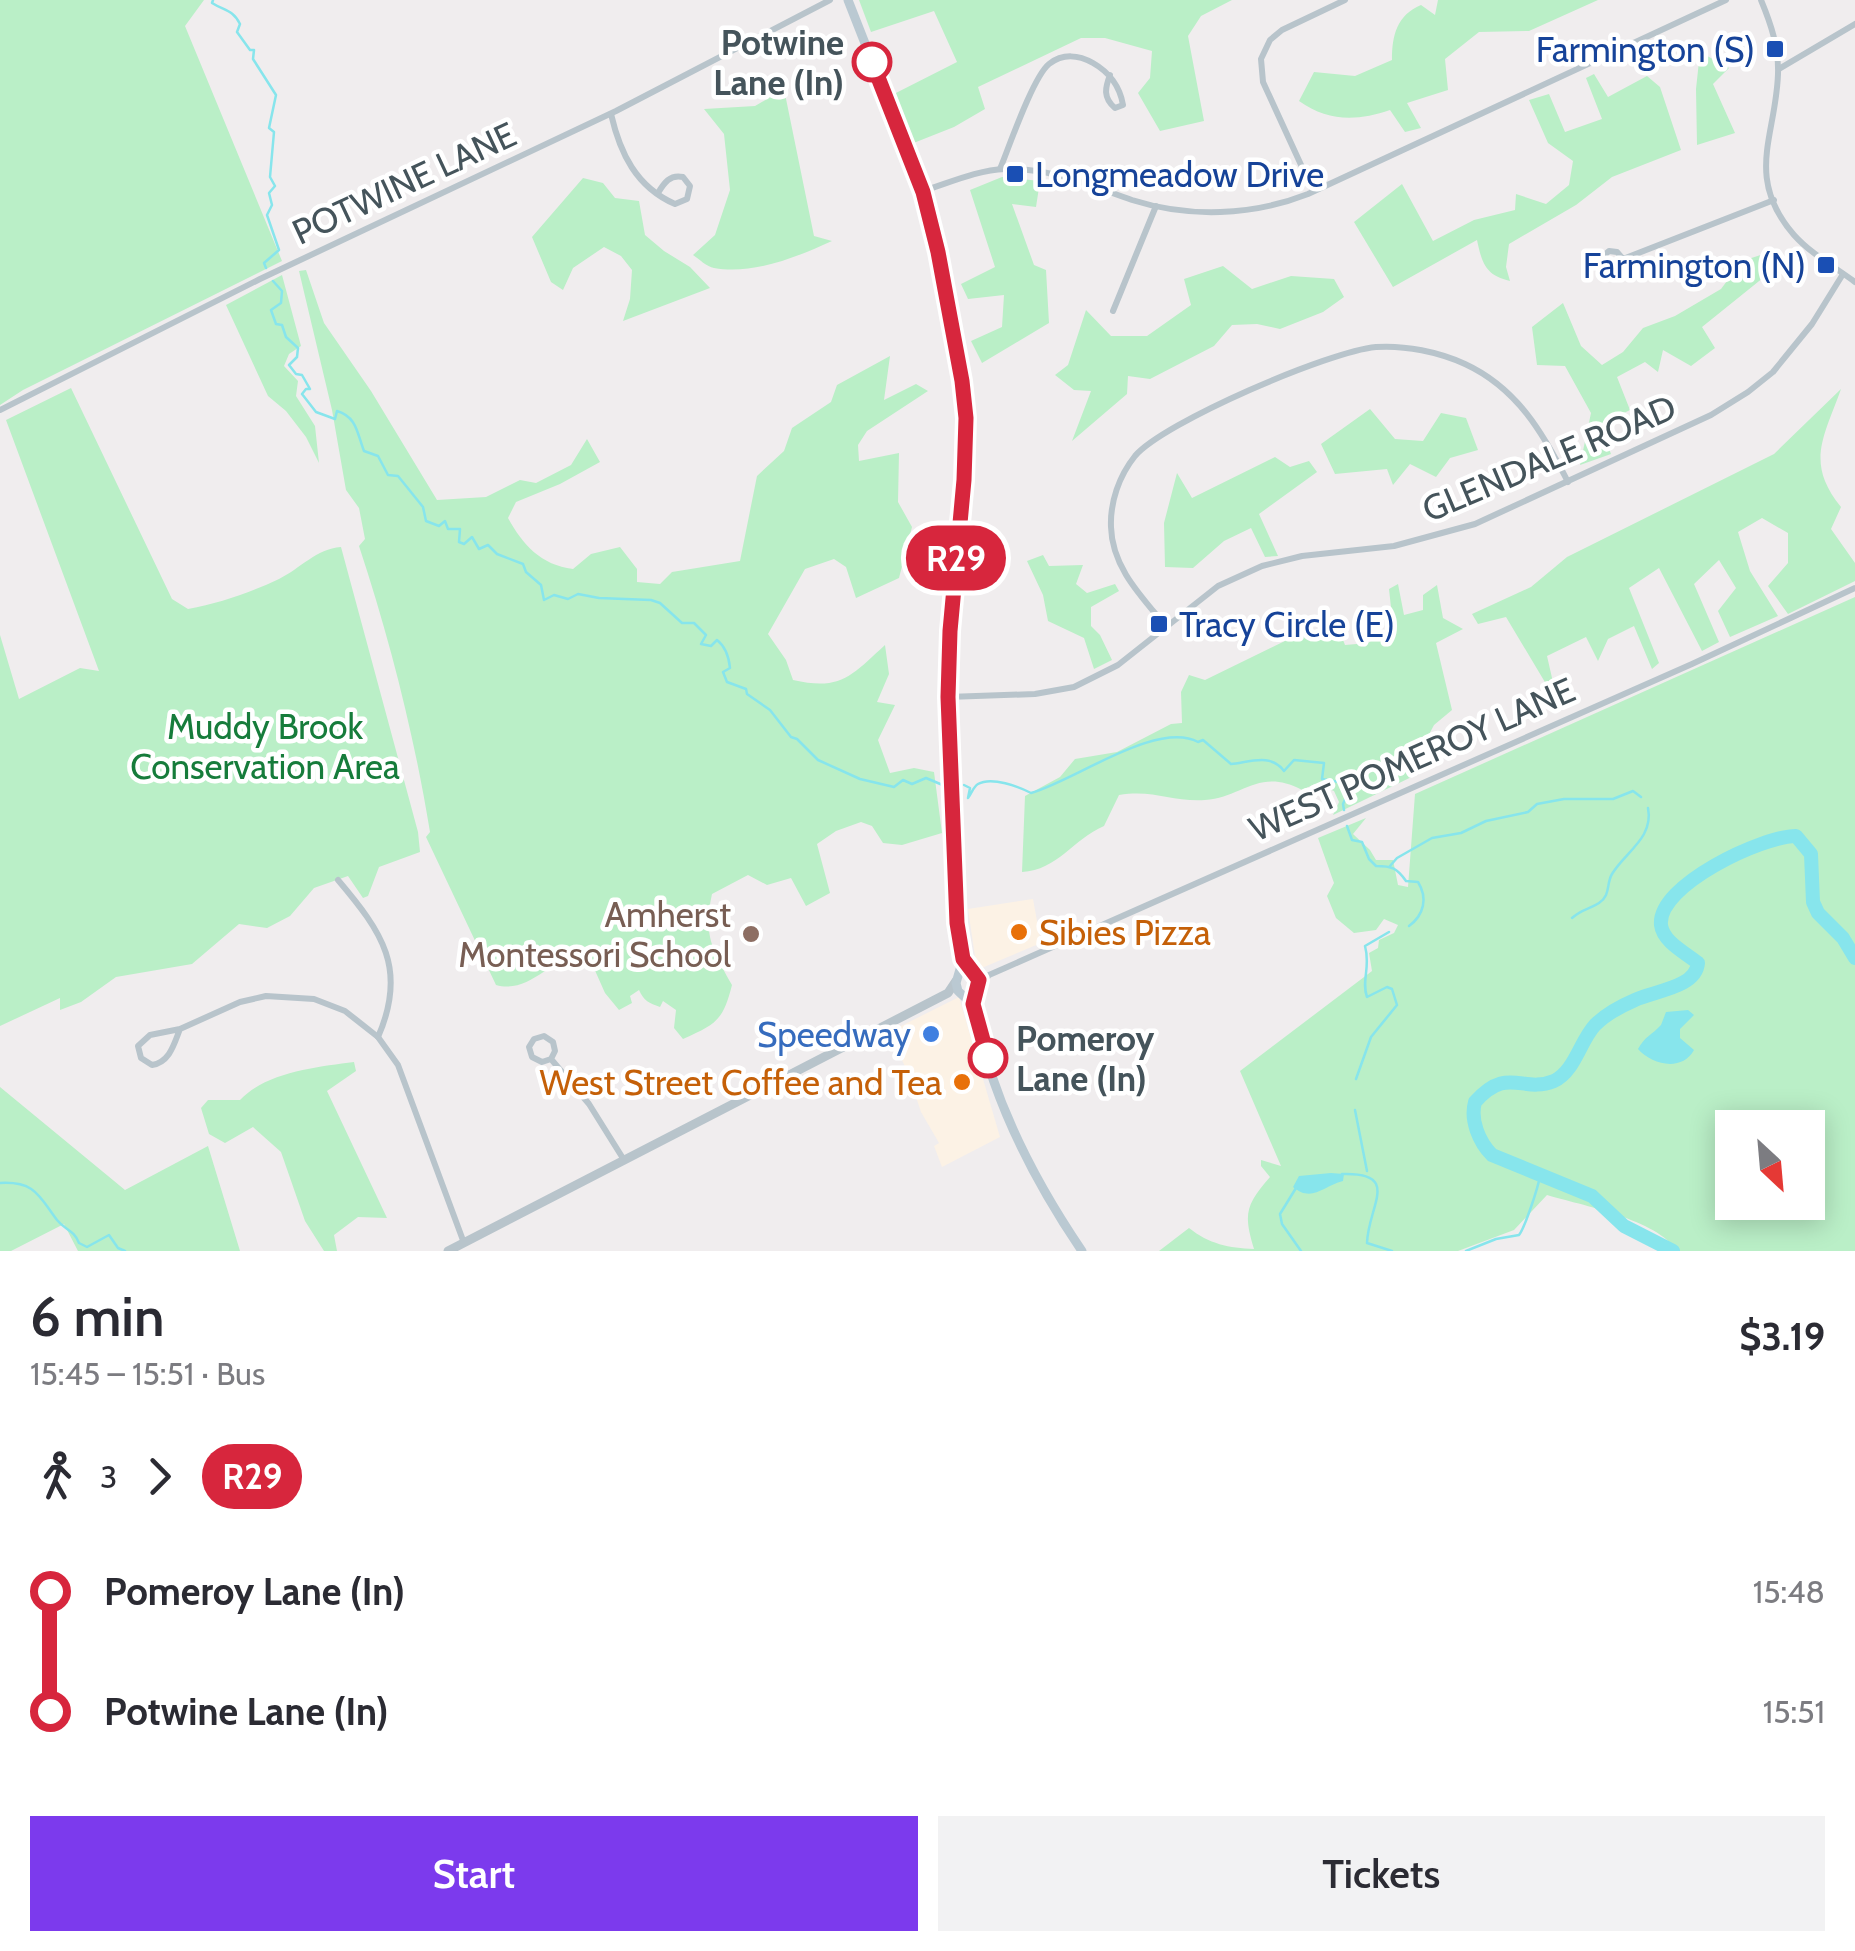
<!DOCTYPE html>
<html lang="en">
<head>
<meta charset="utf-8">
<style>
  :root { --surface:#fff; --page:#f2f2f3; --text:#2b2b33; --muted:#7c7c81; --accent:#7c3aed }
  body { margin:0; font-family:Cabin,sans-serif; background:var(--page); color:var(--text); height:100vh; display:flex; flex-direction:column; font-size:38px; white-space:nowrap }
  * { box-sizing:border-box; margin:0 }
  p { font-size:32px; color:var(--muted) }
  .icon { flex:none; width:55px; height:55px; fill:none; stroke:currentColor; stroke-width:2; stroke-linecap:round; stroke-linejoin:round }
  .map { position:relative; height:1251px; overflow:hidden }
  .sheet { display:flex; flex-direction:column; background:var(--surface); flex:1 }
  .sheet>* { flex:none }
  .badge { padding:0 20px; border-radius:32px; font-size:35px; line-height:65px }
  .needle { width:65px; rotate:154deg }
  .controls { position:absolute; left:1715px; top:1110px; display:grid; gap:20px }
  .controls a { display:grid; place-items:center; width:110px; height:110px; border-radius:0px; background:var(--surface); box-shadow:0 5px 25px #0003; font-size:50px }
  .map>.badge { position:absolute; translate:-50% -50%; box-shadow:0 0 0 5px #fff }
  .legs { display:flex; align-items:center; gap:15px; height:110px; padding:0 30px; font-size:32px }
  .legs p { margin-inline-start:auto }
  .head { display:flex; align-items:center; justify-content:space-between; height:170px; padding:0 30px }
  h1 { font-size:55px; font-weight:600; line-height:75px }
  .action { display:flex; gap:20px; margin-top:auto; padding:20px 30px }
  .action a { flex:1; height:115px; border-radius:0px; background:var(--accent); color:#fff; font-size:40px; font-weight:600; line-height:115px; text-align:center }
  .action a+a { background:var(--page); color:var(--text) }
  ul { padding:0 30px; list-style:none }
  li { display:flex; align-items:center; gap:35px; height:120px; font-size:38px }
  li i { display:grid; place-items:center; width:15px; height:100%; margin:0 12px; background:currentColor }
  li i::after { content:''; width:25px; height:25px; margin:-12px; border:8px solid; border-radius:50%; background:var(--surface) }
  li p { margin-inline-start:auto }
  li:first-child i { background:linear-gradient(#0000 50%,currentColor 0) }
  li:last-child i { background:linear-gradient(currentColor 50%,#0000 0) }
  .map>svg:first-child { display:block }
  .commercial { fill:#fcf2e5 }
  .green { fill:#baefc7; fill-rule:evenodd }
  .water { fill:#87e5ec }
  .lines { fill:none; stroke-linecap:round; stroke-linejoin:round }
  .stream { stroke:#87e5ec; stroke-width:2.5 }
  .river { stroke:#87e5ec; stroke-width:14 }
  .minor { stroke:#b8c4cb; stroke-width:6 }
  .tertiary { stroke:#b8c4cb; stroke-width:9 }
  .secondary { stroke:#bac9d2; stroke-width:9 }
  .line-1-casing { stroke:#fff; stroke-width:22 }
  .line-1 { stroke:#d7263d; stroke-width:15 }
  .transit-dot { fill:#1a4fb4; stroke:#fff; stroke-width:4 }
  .stop-1-dot { fill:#fff; stroke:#d7263d; stroke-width:5 }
  .food-dot { fill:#e8710a; stroke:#fff; stroke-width:4 }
  .education-dot { fill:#8d6e63; stroke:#fff; stroke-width:4 }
  .shop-dot { fill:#3f7fe0; stroke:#fff; stroke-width:4 }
  .labels { text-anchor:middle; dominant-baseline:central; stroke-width:9; stroke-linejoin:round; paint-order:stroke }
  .stop-label { font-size:35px; font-weight:bold; fill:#45545b; stroke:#fff; text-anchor:end }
  .transit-label { font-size:35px; fill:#164399; stroke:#fff; text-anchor:end }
  .street-label { font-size:35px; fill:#45545b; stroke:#fff }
  .park-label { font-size:35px; fill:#167c3b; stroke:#fff }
  .education-label { font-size:35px; fill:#785e54; stroke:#fff; text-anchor:end }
  .food-label { font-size:35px; fill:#c56008; stroke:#fff; text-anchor:start }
  .shop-label { font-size:35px; fill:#366cbe; stroke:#fff; text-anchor:end }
</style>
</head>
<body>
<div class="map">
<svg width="1855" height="1251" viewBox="0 0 1855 1251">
  <rect width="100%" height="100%" fill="#f0edee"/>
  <g class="commercial">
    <path d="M1033,899l8,44 -64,27 -9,-61z"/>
    <path d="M959,997l41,140 -58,30 -8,-21 5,-3 -18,-31 -13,-39 -19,-41z"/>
  </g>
  <g class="green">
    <path d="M0,0h204l-19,26 97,235 -259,129 -23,15z"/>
    <path d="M859,0h373l-31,16 -13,20 16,85 -44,10 -22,-38 12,-15 2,-27 -47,-13h-24l-103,49 7,22 -31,18 -48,19 -20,-48 71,-36 -23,-51 -63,21z"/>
    <path d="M1438,0h160l-69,31 -50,1 -34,27 3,31 -41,13 14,25 -16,4 -15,-22c-32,11 -62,12 -91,-9l15,-29 41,4 37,-16c0,-25 5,-45 29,-55l14,10z"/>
    <path d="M1700,52l29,16 -16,16 22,49 -38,12 -1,-56z"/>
    <path d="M1594,74l14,23 39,-21 13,11 21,63 -69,27 -36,28 -67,39 -3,23 4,14c-25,-6 -28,-18 -33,-41l-84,47 -39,-65 48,-38 31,57 41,-21 41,-10 1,-16 30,10 23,-19 4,-24 -25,-18 -19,-43 20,-6 16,38 37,-13 -16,-41z"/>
    <path d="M784,89l30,147 18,5c-35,16 -79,34 -118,27 -7,-1 -15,-9 -21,-13l22,-20 15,-45 -6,-56 -20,-25 51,-3z"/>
    <path d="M1002,177l38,4 -4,26 -24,-3 22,61 12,5 3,53 -67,40 -11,-22 31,-14 2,-32 -36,4 -7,-15 34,-17 -25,-77z"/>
    <path d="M583,178l20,5 12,15 24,3 6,34 19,16 26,16 20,21 -87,33 7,-22 2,-29 -11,-14 -17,-9 -31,21 -10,22 -12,-8 -19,-45z"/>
    <path d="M1770,252l9,13 -77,62 13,21 -24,18 -28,-16 -5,22 -13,-10 -28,15 13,33 -30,15 11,29 -31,11 11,-52 -26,-47 -28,-1 -5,-38 31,-24 18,43 21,19 21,-13 20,-24 32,-12 46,-27 21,-28z"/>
    <path d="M1223,266l29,23 39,-13 43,3 10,18 -21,15 -43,17 -23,-5 -25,1 -18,21 -64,33 -22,-3 -1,18 -55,47 19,-50 -17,-1 -19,-15 13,-10 18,-55 25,26h36l44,-31 -7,-26z"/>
    <path d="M306,270l18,53 47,68 66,109 49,-3 34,-17 16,3 35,-18 16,-26 13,23 -40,22 -44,18 -8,16c15,27 33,47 65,51l18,-15 29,-7 17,22v13l23,2 12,-12 68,-11 17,-85 27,-25 8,-23 39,-26 6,-17 53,-29 -6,44 32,-16 12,7 -61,40 -9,14 1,16 40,-8 -1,49 14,25 -13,51 -43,20 -10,-31 -12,-8 -29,10 -37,65 18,26 7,20c48,11 58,-4 92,-35l4,29 -12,28 18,3 -17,35 12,33 24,-5 20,4 8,61 -40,12 -19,-2 -11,-17 -11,-4 -25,9 -19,13 13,49 -24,13 -15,-28 -24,7 -19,-10 -36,19c-9,41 0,55 20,91 -9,36 -16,39 -49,54l-9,-11 2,-18 -13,-9 -3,6c-11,-4 -16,-6 -21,-17l-9,6 2,7 -13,7 -14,-17 -16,-36 -11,-5c-28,9 -50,42 -82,33l-70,-148 4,-5c-16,-98 -40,-192 -71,-286l6,-7 -6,-31 -13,-18 -14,-80 -33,-139z"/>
    <path d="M282,275l19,71 -12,8 -5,12 14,15 -2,15 19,30 4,37 -13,-26 -20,-26 -18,-15 -42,-91z"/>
    <path d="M71,388l101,211 16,10c32,-6 61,-16 91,-30 22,-11 37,-30 62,-32l77,285 2,20 -41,15 -11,29 -5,2 -15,-22 -34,12 -24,28 -23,12 -28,-4 -47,40 -76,13 -35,25 -21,8v-12l-60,28v-391l19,64 61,-31 19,3 -93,-251z"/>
    <path d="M1841,389c-17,48 -36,74 0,118l-10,22 24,34v18l-67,33 -20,-28 20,-23v-30l-26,-15 -24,14 12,39 28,45 -48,21 -12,-26 18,-23 -17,-28 -25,24 25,58 -17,9 -43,-83 -30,20 30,75 -7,6 -18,-43 -26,13 -10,22 -12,-24 -39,19 11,48 -52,-87 -28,7 -6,-10 59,-27 36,-30 207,-103z"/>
    <path d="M1370,409l25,30 28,2 18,-28 25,5 12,32 -28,8 -14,19 -26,-13 -17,21 -6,-16 -52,5 -14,-30z"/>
    <path d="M1275,457l15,10 19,-6 8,11 -58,42 19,42 -13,1 -14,-29 -27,13 -31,27 -28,-1 -1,-44 13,-50 15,25z"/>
    <path d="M1043,555l6,11 34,-1 -7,19 11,9 28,-9 4,7 -28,16v19l9,9 12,25 -18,9 -10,-31 -36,-17 -5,-26 -16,-34z"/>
    <path d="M1398,584l6,31 19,-5v-15l14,-10 6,33 20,11 -27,14 16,67 -18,15 -11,21 5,23 -95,46 6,-13 -5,-11 -19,-7 -13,6c-43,-23 -60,8 -97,10 -33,2 -52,-11 -86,-5l-15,31c-31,13 -46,44 -82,46l3,-76 35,-19 15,-18 42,-7 54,-28 11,-1 -1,-31 8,-17 16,5 84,-41 49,-12 7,18 23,-2 25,-17 -4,-37z"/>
    <path d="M1855,597v654h-179c-16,-31 -96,-46 -129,-56l-33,35 -56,21h-299l30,-23c20,16 40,20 65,21 -11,-36 -8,-44 16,-72l-9,-11v-6l20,6 -41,-95 132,-100 -3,-18 9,-5 1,-8 15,-7 4,-8 -14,-6 -8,11 -22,3 -18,-15 -9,-22 7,-13 -16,-45 48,-20 -13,16 17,16 6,10h17l5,25 10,2 7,-93zM1732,1128h76v74h-76z"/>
    <path d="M354,1062l2,9 -29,20 60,127 -29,-1 -24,18 3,16h-13l-19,-30 -24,-69 -28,-25 -28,16 -16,-9 -8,-26 7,-8h32c26,-28 77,-33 114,-38z"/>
    <path d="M0,1087l125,103 83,-44 32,105h-162l-14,-27 -53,27h-11z"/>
  </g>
  <g class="water">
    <path d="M1688,1010l6,5 -14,14v9l14,12c-12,22 -42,15 -56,-1 7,-13 14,-14 23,-24l5,-13z"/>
    <path d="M1331,1173l13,1 -1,7c-20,5 -31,22 -50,6l6,-11z"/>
  </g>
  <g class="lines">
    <g class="stream">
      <path d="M213,0l-1,3c13,8 21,7 28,21l-3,8 13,18h4l-1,9 23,36 -7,33 5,4 -4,45 5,9 -6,7 3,12 -5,10 12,35 -15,13 2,5"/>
      <path d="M273,281l9,10 -1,12 -10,7 5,14 6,1 4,12 12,11 -1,9 -8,8 7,9 6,1 8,14h-4l-4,5 14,18 19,7 2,-8c20,6 20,22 27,40l14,5 10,19 10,1 25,31 3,14 13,5 6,-5 3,8h12l-1,13 5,2 8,-7 7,12 9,-4 9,9 26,10 3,8 15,13 3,15 10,-5 14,4 10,-5 21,4 52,2 9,3 22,20h12l12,12 -5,9 10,2 6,-6c9,7 12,18 13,28l-7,4 4,10 19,7 1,5 23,16 21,27 6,2 21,21 42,19 34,8 9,-7 9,4 14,-6 19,8"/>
      <path d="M964,785l6,3 -2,10c4,-5 5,-11 10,-14 14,-8 41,3 53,9 43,-12 126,-73 167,-51l5,-2 28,24c19,-2 40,-11 53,7l10,-11 30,3 -2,16 22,4 4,10 -5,11 1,6"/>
      <path d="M1347,826l5,14 10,2 7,17 7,7c16,0 21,2 30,15l12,1c10,16 6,33 -9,44"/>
      <path d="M1390,866l7,-8 35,-20 29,-5 25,-12 42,-9 9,-8 27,-5h49l20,-8 8,6"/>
      <path d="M1572,918c10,-9 18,-9 27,-15 12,-8 7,-19 13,-29 13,-22 42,-36 36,-66"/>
      <path d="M1356,1079l15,-42 26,-32 -5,-16 -5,-2 -20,10c-6,-16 4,-30 -2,-51l24,-14"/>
      <path d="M1355,1110l12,61"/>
      <path d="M1342,1174c60,-2 26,32 25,69l25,8"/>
      <path d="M0,1183c35,-2 39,13 57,37 8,10 17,10 22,23l8,4 22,-12 9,13 7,3"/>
      <path d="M1296,1188l-16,26 2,10 19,27"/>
      <path d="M1466,1251l30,-12 23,-4c6,-8 19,-47 21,-59"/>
    </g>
    <path class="river" d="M1673,1251l-49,-25 -32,-30 -100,-41c-13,-13 -22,-35 -17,-53 33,-37 47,-8 79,-21 21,-10 26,-40 41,-56 11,-11 26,-19 40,-25 18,-9 61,-12 63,-37 -12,-10 -35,-21 -37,-38 -4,-40 102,-89 135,-89l15,18 2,48 5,11 25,25 12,20"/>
    <g class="minor">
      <path d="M1761,0c10,24 18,48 17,74 -2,62 -34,103 16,161 17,19 41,32 61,47"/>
      <path d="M1779,69l76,-45"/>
      <path d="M611,114c9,39 25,73 64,90l12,-5 3,-13 -7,-9c-13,-3 -19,6 -25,16"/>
      <path d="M1000,169c9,-22 33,-92 49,-105 14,-11 30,-9 44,-1 16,9 27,24 30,42l-8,3c-12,-10 -10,-20 -5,-33"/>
      <path d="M923,191c26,-8 54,-21 82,-22 44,-2 86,17 127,31 57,18 120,16 176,-6l418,-194"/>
      <path d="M1313,191l-50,-109 -2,-23 9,-19 12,-10 63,-30"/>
      <path d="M1623,259l-6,-7 -8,-1 -9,8v8l5,6 11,1 6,-5 1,-10 151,-59"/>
      <path d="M1113,311l43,-105"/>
      <path d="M0,410l260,-131 356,-168 214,-111"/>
      <path d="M1165,625c-24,-29 -53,-58 -54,-98 -1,-25 8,-51 24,-71 29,-34 195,-105 241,-109 29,-2 63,5 89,17 52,24 78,69 103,118"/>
      <path d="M948,697l87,-3 39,-7 44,-22 100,-79 44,-20 40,-10 92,-10 81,-22 236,-109 37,-23 25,-20 39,-48 31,-50"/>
      <path d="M338,880c44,52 70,89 40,157"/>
      <path d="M980,987l9,-12 16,-7 687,-304 163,-76"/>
      <path d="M180,1029c-6,15 -10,33 -28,36l-11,-7 -3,-12 12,-11 30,-6 60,-27 26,-6 48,3 31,12 33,26 20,28 66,178"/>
      <path d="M551,1059l-9,3 -10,-5 -3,-10 5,-8 10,-3 9,6 2,9 -4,8 38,45 35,56"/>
    </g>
    <path class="tertiary" d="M448,1251l500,-258 8,-12"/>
    <g class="secondary">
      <path d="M848,0l75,191 15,61 24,129 4,37 -2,63 -14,150 -2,66 5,176 10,86 -7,24 2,8 15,14"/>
      <path d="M964,960l15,20c1,11 -7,18 -5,29 17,88 59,170 108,242"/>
    </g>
  </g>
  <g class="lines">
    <g class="line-1-casing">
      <path id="line-1" d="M872,62l51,130 15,60 24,129 4,37 -2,62 -14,151 -2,66 9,226 6,36 16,21 -6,24 15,54"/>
    </g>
    <use href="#line-1" class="line-1"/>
  </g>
  <g class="transit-dot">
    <rect x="1765" y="39" width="20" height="20" rx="5"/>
    <rect x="1005" y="164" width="20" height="20" rx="5"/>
    <rect x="1816" y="255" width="20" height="20" rx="5"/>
    <rect x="1149" y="614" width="20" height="20" rx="5"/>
  </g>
  <g class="stop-1-dot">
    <circle cx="872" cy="62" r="18"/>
    <circle cx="988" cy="1058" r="18"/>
  </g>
  <g class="food-dot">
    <circle cx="1019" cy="932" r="10"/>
    <circle cx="962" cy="1082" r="10"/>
  </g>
  <circle class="education-dot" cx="751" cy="934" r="10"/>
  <circle class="shop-dot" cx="931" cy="1034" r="10"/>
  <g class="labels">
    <g class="stop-label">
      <text x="844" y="42">Potwine<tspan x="844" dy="40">Lane (In)</tspan></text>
      <text x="1016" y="1038" text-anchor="start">Pomeroy<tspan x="1016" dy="40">Lane (In)</tspan></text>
    </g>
    <g class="transit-label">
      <text x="1755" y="49">Farmington (S)</text>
      <text x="1035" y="174" text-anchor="start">Longmeadow Drive</text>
      <text x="1806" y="265">Farmington (N)</text>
      <text x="1179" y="624" text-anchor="start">Tracy Circle (E)</text>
    </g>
    <g class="street-label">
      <text transform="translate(404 183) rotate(-25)">POTWINE LANE</text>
      <text transform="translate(1549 458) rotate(-23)">GLENDALE ROAD</text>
      <text transform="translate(1412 759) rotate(-24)">WEST POMEROY LANE</text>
    </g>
    <g class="park-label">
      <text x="265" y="726">Muddy Brook<tspan x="265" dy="40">Conservation Area</tspan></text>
    </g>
    <g class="education-label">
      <text x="731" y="914">Amherst<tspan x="731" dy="40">Montessori School</tspan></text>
    </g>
    <g class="food-label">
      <text x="1039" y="932">Sibies Pizza</text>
      <text x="942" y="1082" text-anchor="end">West Street Coffee and Tea</text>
    </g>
    <g class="shop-label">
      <text x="911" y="1034">Speedway</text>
    </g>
  </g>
</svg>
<div class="controls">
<a><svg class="needle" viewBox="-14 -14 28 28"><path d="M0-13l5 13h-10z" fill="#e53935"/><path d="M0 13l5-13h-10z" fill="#7c7c81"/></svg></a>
</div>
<b class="badge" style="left:956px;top:558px;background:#d7263d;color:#fff">R29</b>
</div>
<section class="sheet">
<div class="head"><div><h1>6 min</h1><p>15:45 – 15:51 · Bus</p></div><b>$3.19</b></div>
<div class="legs"><svg class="icon" aria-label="walk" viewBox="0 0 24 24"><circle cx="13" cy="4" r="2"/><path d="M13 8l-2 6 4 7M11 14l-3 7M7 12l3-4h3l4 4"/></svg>3<svg class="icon" aria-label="forward" viewBox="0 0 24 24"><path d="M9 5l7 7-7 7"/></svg><b class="badge" style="background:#d7263d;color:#fff">R29</b></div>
<ul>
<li><i style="color:#d7263d"></i><b>Pomeroy Lane (In)</b><p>15:48</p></li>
<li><i style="color:#d7263d"></i><b>Potwine Lane (In)</b><p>15:51</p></li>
</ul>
<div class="action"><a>Start</a><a>Tickets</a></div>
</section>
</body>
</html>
